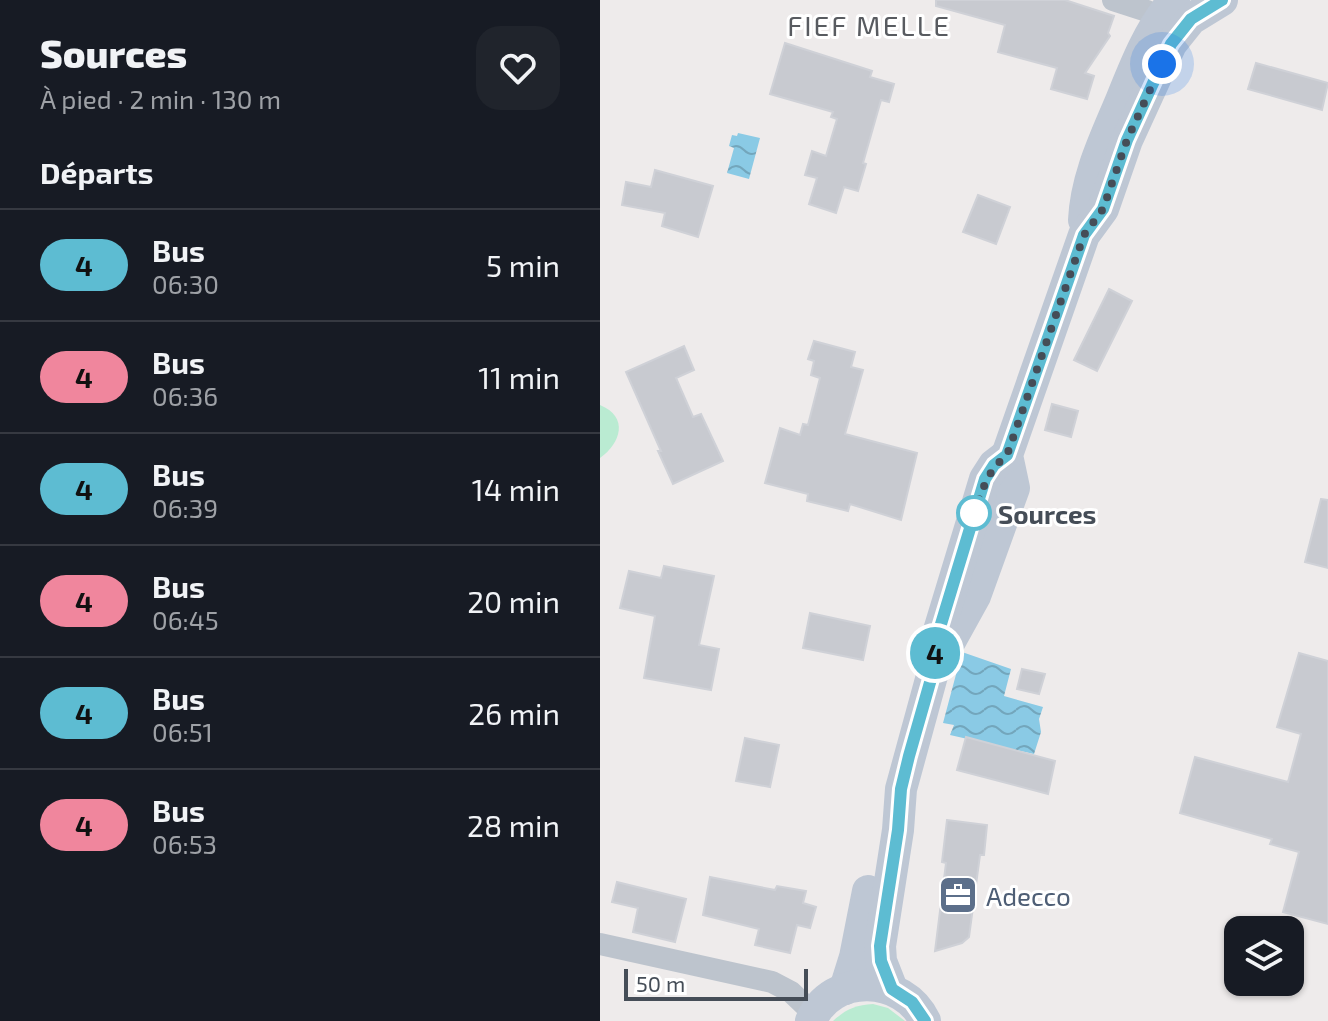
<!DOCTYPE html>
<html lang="fr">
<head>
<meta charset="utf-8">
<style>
  :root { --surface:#171b24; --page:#20242c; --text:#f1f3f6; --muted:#9ea1a6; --line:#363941 }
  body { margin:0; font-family:"Exo 2",sans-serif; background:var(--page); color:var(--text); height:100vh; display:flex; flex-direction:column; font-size:30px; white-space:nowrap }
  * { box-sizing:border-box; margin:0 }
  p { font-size:26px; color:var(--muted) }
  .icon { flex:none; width:44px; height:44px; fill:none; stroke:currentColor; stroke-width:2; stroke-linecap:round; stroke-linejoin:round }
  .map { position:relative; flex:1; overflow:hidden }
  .details { display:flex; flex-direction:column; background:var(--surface); width:600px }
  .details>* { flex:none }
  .badge { padding:0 16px; border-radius:26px; font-size:28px; line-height:52px }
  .tools { position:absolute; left:624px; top:916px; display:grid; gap:16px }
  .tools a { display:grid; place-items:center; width:80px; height:80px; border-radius:16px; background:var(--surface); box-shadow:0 2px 6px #0004; font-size:40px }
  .scale { position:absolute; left:24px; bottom:20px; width:184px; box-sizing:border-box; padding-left:8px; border:4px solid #454d57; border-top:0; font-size:22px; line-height:28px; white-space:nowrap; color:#454d57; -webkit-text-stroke:6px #fff; paint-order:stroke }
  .you { position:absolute; width:40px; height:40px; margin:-20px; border:6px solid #fff; border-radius:50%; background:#1a73e8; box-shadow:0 0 0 12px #1a73e833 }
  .map>.badge { position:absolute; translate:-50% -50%; box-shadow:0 0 0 4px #fff }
  h2 { padding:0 40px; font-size:30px; line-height:72px }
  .round { display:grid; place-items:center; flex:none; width:84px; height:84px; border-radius:24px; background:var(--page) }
  .summary { display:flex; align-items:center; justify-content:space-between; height:136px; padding:0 40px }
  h1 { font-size:38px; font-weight:800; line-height:60px }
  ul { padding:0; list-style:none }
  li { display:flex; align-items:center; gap:24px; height:112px; padding:0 40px; border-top:2px solid var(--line) }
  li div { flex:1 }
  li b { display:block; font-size:30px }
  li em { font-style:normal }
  li .badge { min-width:88px; font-weight:700; text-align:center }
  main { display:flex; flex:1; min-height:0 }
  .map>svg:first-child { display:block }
  .grass { fill:#baebd2 }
  .water { fill:url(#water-waves) }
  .building { fill:#c8cad0; stroke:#cfd1d7; stroke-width:2 }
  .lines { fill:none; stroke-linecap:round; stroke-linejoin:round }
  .street { stroke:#bdc4cd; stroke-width:22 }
  .secondary { stroke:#bec7d4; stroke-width:32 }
  .line-casing { stroke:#fff; stroke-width:18 }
  .line { stroke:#5dbcd2; stroke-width:12 }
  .walk { stroke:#454d57; stroke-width:8; stroke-dasharray:0 14.4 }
  .stop-dot { fill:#fff; stroke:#5dbcd2; stroke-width:4 }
  .labels { text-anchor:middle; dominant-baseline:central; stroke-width:6; stroke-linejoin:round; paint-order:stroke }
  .stop-label { font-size:26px; font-weight:bold; fill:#454d57; stroke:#fff; text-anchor:start }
  .service-label { font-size:26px; fill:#4e5e75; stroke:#fff; text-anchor:start }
  .neighbourhood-label { font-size:28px; letter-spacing:2px; fill:#585b60; stroke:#fff }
</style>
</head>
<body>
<main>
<section class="details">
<div class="summary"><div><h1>Sources</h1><p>À pied · 2 min · 130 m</p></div><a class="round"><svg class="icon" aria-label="heart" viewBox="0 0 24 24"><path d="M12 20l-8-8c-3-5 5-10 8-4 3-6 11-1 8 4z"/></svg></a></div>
<h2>Départs</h2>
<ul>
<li><span class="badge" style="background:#5dbcd2;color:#111">4</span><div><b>Bus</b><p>06:30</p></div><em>5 min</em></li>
<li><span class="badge" style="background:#f0869d;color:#111">4</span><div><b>Bus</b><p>06:36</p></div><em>11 min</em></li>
<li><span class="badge" style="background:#5dbcd2;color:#111">4</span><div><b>Bus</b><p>06:39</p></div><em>14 min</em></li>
<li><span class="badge" style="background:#f0869d;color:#111">4</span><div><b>Bus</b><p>06:45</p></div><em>20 min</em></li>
<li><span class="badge" style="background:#5dbcd2;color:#111">4</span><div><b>Bus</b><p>06:51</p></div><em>26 min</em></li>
<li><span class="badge" style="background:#f0869d;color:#111">4</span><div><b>Bus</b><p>06:53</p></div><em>28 min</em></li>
</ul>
</section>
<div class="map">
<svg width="728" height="1021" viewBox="0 0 728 1021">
  <defs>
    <pattern id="water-waves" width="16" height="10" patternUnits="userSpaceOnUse" patternTransform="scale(2)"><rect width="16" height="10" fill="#8acae5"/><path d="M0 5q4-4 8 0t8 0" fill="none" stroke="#73a6bc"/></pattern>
  </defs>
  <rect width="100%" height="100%" fill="#eeebeb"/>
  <g class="grass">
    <path d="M0,405c29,12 21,38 0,53z"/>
    <path d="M273,1004l15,4 17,13h-72c13,-12 23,-16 40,-17z"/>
  </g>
  <g class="water">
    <path d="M138,133l22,5 -11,41 -22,-6 7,-25 -5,-2 3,-11 5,1z"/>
    <path d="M362,652l49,17 -7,27 39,11 -4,12 2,13 -7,22 -84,-19 4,-10 -11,-2z"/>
  </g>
  <g class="building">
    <path d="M336,0h129l49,16 -6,17 2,3 -25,37 9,3 -7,23 -36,-10 6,-21 -59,-16 7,-27 -69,-19z"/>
    <path d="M185,43l87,28 -2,6 24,7 -5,18 -8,-2 -18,63 3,1 -8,27 -14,-4 -8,26 -27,-9 8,-26 -12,-3 7,-24 14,5 11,-37 -6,-2 2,-5 -63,-18z"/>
    <path d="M656,63l72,20 -6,27 -74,-21z"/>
    <path d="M55,170l58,16 -15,51 -36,-11 3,-13 -43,-8 4,-23 25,5z"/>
    <path d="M378,195l32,12 -14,37 -33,-12z"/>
    <path d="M509,289l23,12 -35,70 -23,-11z"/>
    <path d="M214,341l41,11 -4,15 12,3 -18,64 72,19 -16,67 -51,-16 -2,7 -41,-10 1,-7 -43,-11 15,-55 20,7 3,-11 5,1 12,-47 -9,-3 3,-14 -6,-2z"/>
    <path d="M84,346l10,24 -18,8 17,39 8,-3 22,47 -50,23 -15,-33h3l-35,-79z"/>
    <path d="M452,404l26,7 -7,26 -26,-7z"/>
    <path d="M721,499l7,1v68l-23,-6z"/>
    <path d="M64,566l50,10 -15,69 20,4 -8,41 -67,-12 11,-62 -35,-8 9,-37 32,7z"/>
    <path d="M210,613l60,13 -7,34 -60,-12z"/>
    <path d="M699,653l29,8v263l-45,-12 16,-60 -29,-8 2,-5 -92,-26 15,-56 93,25 13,-48 -24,-7z"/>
    <path d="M422,669l23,5 -6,20 -22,-5z"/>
    <path d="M366,737l89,24 -7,33 -91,-24z"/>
    <path d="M145,738l34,7 -9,42 -34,-6z"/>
    <path d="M347,820l40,5 -3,30h-4l-11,82 -7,6 -27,8 11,-88 -4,-1z"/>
    <path d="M110,877l65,13 2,-4 29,5 -3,12 13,4 -6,21 -13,-3 -7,28 -35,-8 4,-16 -56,-14z"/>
    <path d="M17,882l69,17 -11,43 -42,-10 5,-24 -26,-6z"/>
  </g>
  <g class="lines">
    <g class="street">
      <path d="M513,0l34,11 12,7"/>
      <path d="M0,944l172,38 19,10 23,22"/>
    </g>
    <g class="secondary">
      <path d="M484,220c2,-42 20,-79 36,-117 15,-37 28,-72 54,-103"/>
      <path d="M333,672l42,-76 39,-108 -7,-33 77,-220 19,-26 24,-69 44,-96 20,-25 31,-19"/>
      <path d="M245,989l10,-32 13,-66"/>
      <path d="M292,989l-11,-28 -1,-15 18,-116 3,-41 32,-117 5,-38 47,-155 9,-14 13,-10"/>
      <path d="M211,1021c20,-49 93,-46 114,0"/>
    </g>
  </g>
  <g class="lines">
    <g class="line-casing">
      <path id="line" d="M325,1021l-13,-19 -20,-13 -11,-28 -1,-15 18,-116 3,-41 8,-33 24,-84 5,-38 47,-155 9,-14 13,-10 77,-220 19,-26 24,-69 44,-96 20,-25 31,-19"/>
    </g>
    <use href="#line" class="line"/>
    <path class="walk" d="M374,513c9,-24 13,-42 33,-58l77,-220 19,-26 24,-69 35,-76"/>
  </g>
  <defs>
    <g id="office-square" transform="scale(2)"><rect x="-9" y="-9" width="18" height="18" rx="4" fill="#5c6f8a" stroke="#fff"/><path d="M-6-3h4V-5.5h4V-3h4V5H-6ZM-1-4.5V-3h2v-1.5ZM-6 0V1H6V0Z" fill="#fff"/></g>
  </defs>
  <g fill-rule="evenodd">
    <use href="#office-square" x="358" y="895"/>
  </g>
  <circle class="stop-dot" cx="374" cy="513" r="16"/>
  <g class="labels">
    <g class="stop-label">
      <text x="398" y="513">Sources</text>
    </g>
    <g class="service-label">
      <text x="386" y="895">Adecco</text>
    </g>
    <g class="neighbourhood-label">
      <text x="269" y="25">FIEF MELLE</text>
    </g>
  </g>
</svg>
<div class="tools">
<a><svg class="icon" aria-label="layers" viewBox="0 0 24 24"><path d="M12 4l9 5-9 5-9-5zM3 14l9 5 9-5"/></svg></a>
</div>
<div class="scale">50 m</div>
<div class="you" style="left:562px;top:64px"></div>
<b class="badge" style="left:335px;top:653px;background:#5dbcd2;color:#111">4</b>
</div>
</main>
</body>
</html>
